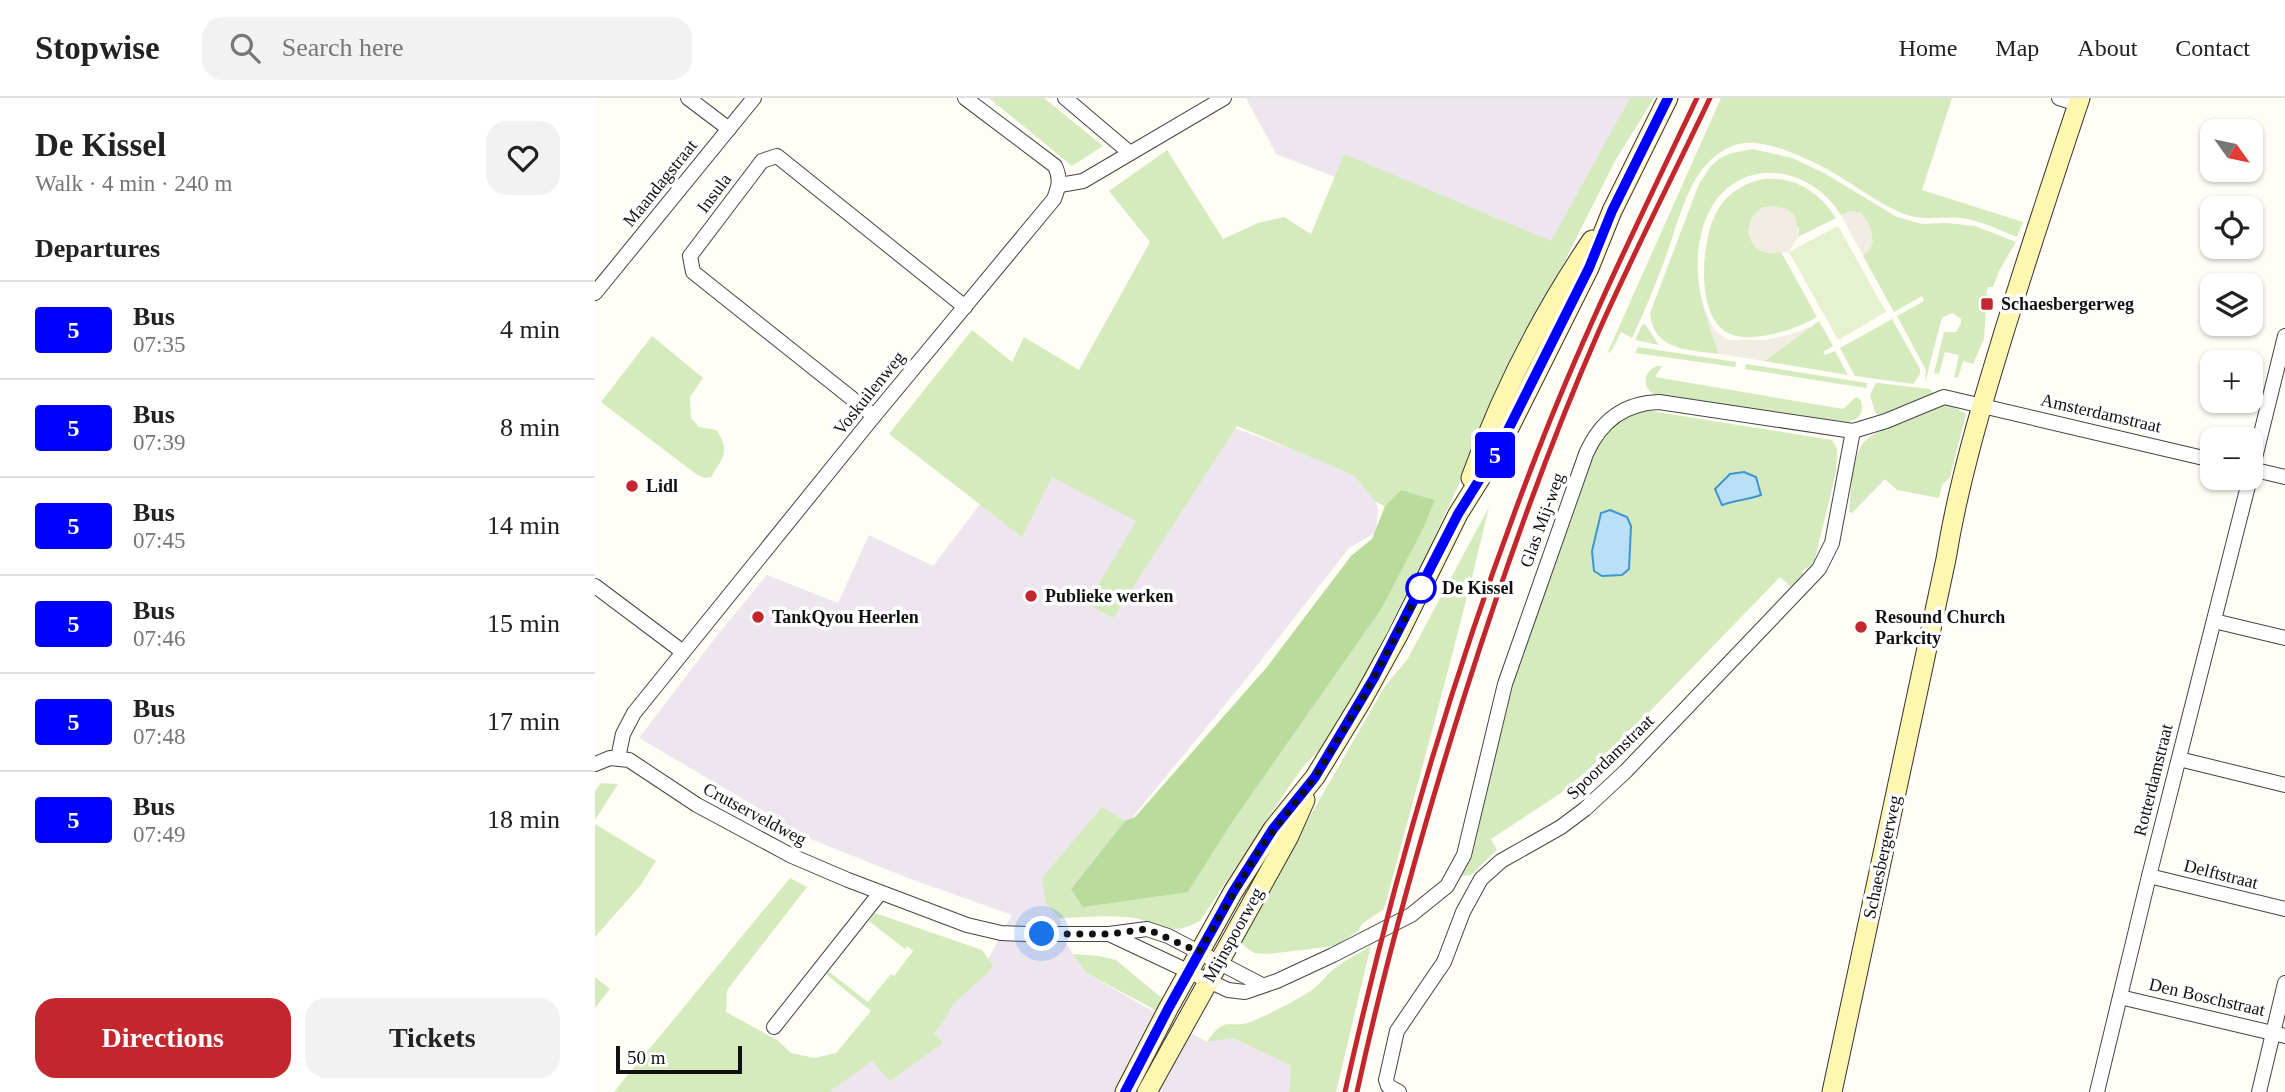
<!DOCTYPE html>
<html lang="en">
<head>
<meta charset="utf-8">
<style>
  :root { --surface:#fff; --page:#f2f2f2; --text:#222; --muted:#767676; --line:#e0e0e0; --accent:#c4262e }
  body { margin:0; font-family:Georgia,serif; background:var(--page); color:var(--text); height:100vh; display:flex; flex-direction:column; font-size:26px; white-space:nowrap }
  * { box-sizing:border-box; margin:0 }
  p { font-size:23px; color:var(--muted) }
  .icon { flex:none; width:38px; height:38px; fill:none; stroke:currentColor; stroke-width:2; stroke-linecap:round; stroke-linejoin:round }
  .map { position:relative; flex:1; overflow:hidden }
  .details { display:flex; flex-direction:column; background:var(--surface); width:595px }
  .details>* { flex:none }
  .badge { padding:0 14px; border-radius:5px; font-size:24px; line-height:46px }
  .needle { width:46px; rotate:123deg }
  .buttons { position:absolute; left:1605px; top:21px; display:grid; gap:14px }
  .buttons a { display:grid; place-items:center; width:63px; height:63px; border-radius:14px; background:var(--surface); box-shadow:0 2px 5px #0004; font-size:35px }
  .scale { position:absolute; left:21px; bottom:18px; width:126px; box-sizing:border-box; padding-left:7px; border:4px solid #111; border-top:0; font-size:19px; line-height:24px; white-space:nowrap; color:#111; -webkit-text-stroke:5px #fff; paint-order:stroke }
  .you { position:absolute; width:35px; height:35px; margin:-18px; border:5px solid #fff; border-radius:50%; background:#1a73e8; box-shadow:0 0 0 10px #1a73e833 }
  .map>.badge { position:absolute; translate:-50% -50%; box-shadow:0 0 0 4px #fff }
  h2 { padding:0 35px; font-size:26px; line-height:63px }
  .round { display:grid; place-items:center; flex:none; width:74px; height:74px; border-radius:21px; background:var(--page) }
  .head { display:flex; align-items:center; justify-content:space-between; height:119px; padding:0 35px }
  h1 { font-size:33px; font-weight:700; line-height:52px }
  .cta { display:flex; gap:14px; margin-top:auto; padding:14px 35px }
  .cta a { flex:1; height:80px; border-radius:21px; background:var(--accent); color:#fff; font-size:28px; font-weight:700; line-height:80px; text-align:center }
  .cta a+a { background:var(--page); color:var(--text) }
  ul { padding:0; list-style:none }
  li { display:flex; align-items:center; gap:21px; height:98px; padding:0 35px; border-top:2px solid var(--line) }
  li div { flex:1 }
  li b { display:block; font-size:26px }
  li em { font-style:normal }
  li .badge { min-width:77px; font-weight:700; text-align:center }
  header { display:flex; align-items:center; gap:42px; box-sizing:border-box; height:98px; padding:0 35px; background:var(--surface); border-bottom:2px solid var(--line) }
  header strong { font-size:33px }
  nav { display:flex; gap:38px; margin-inline-start:auto; font-size:24px }
  .search { width:490px; height:63px; background:var(--page); display:flex; align-items:center; gap:18px; box-sizing:border-box; padding:0 24px; border-radius:21px; color:var(--muted); font-size:26px }
  main { display:flex; flex:1; min-height:0 }
  .map>svg:first-child { display:block }
  .industrial { fill:#eee6ef }
  .green { fill:#d5ebbd }
  .forest { fill:#b9dc9c }
  .pitch { fill:#e6f2cf }
  .plaza { fill:#f1ede2 }
  .water { fill:#b9e0f7; stroke:#3f96cf; stroke-width:2 }
  .lines { fill:none; stroke-linecap:round; stroke-linejoin:round }
  .street-casing { stroke:#444; stroke-width:16 }
  .secondary-casing { stroke:#333; stroke-width:21 }
  .street { stroke:#fff; stroke-width:14 }
  .secondary { stroke:#fff6b0; stroke-width:19 }
  .rail { stroke:#c4262e; stroke-width:5 }
  .line-casing { stroke:#fff; stroke-width:16 }
  .line { stroke:#00f; stroke-width:10 }
  .walk { stroke:#111; stroke-width:7; stroke-dasharray:0 12.6 }
  .poi-dot { fill:#c4262e; stroke:#fff; stroke-width:2.5 }
  .stop-dot { fill:#fff; stroke:#00f; stroke-width:3.5 }
  .labels { text-anchor:middle; dominant-baseline:central; stroke-width:7; stroke-linejoin:round; paint-order:stroke }
  .street-label { font-size:18px; fill:#111; stroke:#fff }
  .poi-label { font-size:18px; font-weight:bold; fill:#111; stroke:#fff; text-anchor:start }
  .stop-label { font-size:18px; font-weight:bold; fill:#111; stroke:#fff; text-anchor:start }
</style>
</head>
<body>
<header>
<strong>Stopwise</strong>
<div class="search"><svg class="icon" aria-label="search" viewBox="0 0 24 24"><circle cx="10" cy="10" r="6"/><path d="M15 15l6 6"/></svg>Search here</div>
<nav><a>Home</a><a>Map</a><a>About</a><a>Contact</a></nav>
</header>
<main>
<section class="details">
<div class="head"><div><h1>De Kissel</h1><p>Walk · 4 min · 240 m</p></div><a class="round"><svg class="icon" aria-label="heart" viewBox="0 0 24 24"><path d="M12 20l-8-8c-3-5 5-10 8-4 3-6 11-1 8 4z"/></svg></a></div>
<h2>Departures</h2>
<ul>
<li><span class="badge" style="background:#00f;color:#fff">5</span><div><b>Bus</b><p>07:35</p></div><em>4 min</em></li>
<li><span class="badge" style="background:#00f;color:#fff">5</span><div><b>Bus</b><p>07:39</p></div><em>8 min</em></li>
<li><span class="badge" style="background:#00f;color:#fff">5</span><div><b>Bus</b><p>07:45</p></div><em>14 min</em></li>
<li><span class="badge" style="background:#00f;color:#fff">5</span><div><b>Bus</b><p>07:46</p></div><em>15 min</em></li>
<li><span class="badge" style="background:#00f;color:#fff">5</span><div><b>Bus</b><p>07:48</p></div><em>17 min</em></li>
<li><span class="badge" style="background:#00f;color:#fff">5</span><div><b>Bus</b><p>07:49</p></div><em>18 min</em></li>
</ul>
<div class="cta"><a>Directions</a><a>Tickets</a></div>
</section>
<div class="map">
<svg width="1690" height="994" viewBox="0 0 1690 994">
  <rect width="100%" height="100%" fill="#fffdf5"/>
  <g class="industrial">
    <path d="M651,0h392l-87,163 -275,-107z"/>
    <path d="M640,330l136,51 7,31 -2,22 -27,16 -102,130 -190,231 8,33 21,31 121,69 26,-4 58,28 -2,26h-471l167,-127 27,-50 -104,-37 -95,-38 -174,-102 80,-105 48,-58 71,28 31,-68 64,31 48,-63 67,-35z"/>
  </g>
  <g class="green">
    <path d="M394,0h55l59,48 -31,20z"/>
    <path d="M1035,0h24l-39,63 -83,165 -143,309 -63,108 -24,25 -16,23 -86,130c-35,19 -43,-2 -74,-4 -22,-2 -45,1 -67,1l-13,-15 -4,-25 60,-71 23,14 -54,67 117,4 45,-71 149,-213 42,-81 11,-27 -34,-10 -16,16c-16,-5 -20,-22 -34,-32l-114,-48 -124,192 -26,-14 49,-83 -84,-44 -30,60 -133,-103 83,-104 40,32 12,-25 55,33 71,-128 -41,-51 58,-41 56,89 35,-16 26,-6 27,17 33,-80 207,87z"/>
    <path d="M1126,0h231l-30,92 101,32 -6,15c-18,-7 -36,-16 -55,-19 -23,-2 -41,4 -63,-6 -34,-16 -62,-41 -97,-55 -19,-8 -46,-19 -67,-12 -46,16 -55,75 -70,114 -10,27 -21,53 -33,79l-11,-6 -9,18 -5,4z"/>
    <path d="M1157,51l40,9 32,15 73,44 25,7 25,-1 28,3 41,16 -17,29 -6,16h-5l-2,7 4,2 -4,13 -2,30 -11,25 -10,-3 -5,17 -4,-1 5,-22 -14,-3 -6,22 -5,-1 10,-41h12l5,-8v-5l-8,-6 -10,4 -2,4 -16,62 1,-13 -29,-54 27,-15 -2,-5 -28,16 -31,-56c18,-17 6,-32 -8,-45l-14,4c-39,-61 -123,-57 -140,20 -10,44 4,78 18,119 -29,-4 -66,-3 -69,-41l49,-129 12,-18 9,-8 12,-5z"/>
    <path d="M1168,81c32,-3 56,13 73,39l-38,19 1,-9 -35,-21c-27,13 -13,53 17,45l36,65c-20,12 -66,28 -89,16 -34,-17 -27,-98 -9,-125 10,-16 26,-25 44,-29z"/>
    <path d="M1297,221l28,50v5l-7,10 -58,-8 -15,-28z"/>
    <path d="M1224,223l14,25 -10,6 2,3 10,-4 13,24 -84,-14z"/>
    <path d="M1050,226l14,21 -24,-5 7,-15z"/>
    <path d="M57,238l51,42 -13,19 1,21 8,9 17,3c15,20 7,28 -5,47l-7,1 -8,-4 -95,-72z"/>
    <path d="M1043,249l98,15 -1,5 -100,-14z"/>
    <path d="M1151,266l121,19 -1,5 -121,-19z"/>
    <path d="M1062,268h5l-7,11 188,32 13,-12 5,3c3,12 -1,19 -13,22l-190,-26c-16,-5 -17,-24 -1,-30z"/>
    <path d="M1283,285l51,6 5,4 -52,23 -6,-2 -6,-18 5,-12z"/>
    <path d="M1350,307l7,1 14,8 -16,63 -8,8 -3,13 -42,-8 -12,-11 -33,34 -3,-1c2,-21 2,-46 12,-66 8,-16 66,-34 84,-41z"/>
    <path d="M1050,312l187,30 5,9 -1,23 -22,91 -12,8 1,4 -12,12 -11,-10 -157,162 -62,54 -70,46 6,11 -26,25 -10,1 12,-31 38,-158 77,-220c14,-32 23,-46 57,-57z"/>
    <path d="M894,409c-32,135 -69,268 -105,402l-22,15 -4,7 -23,15 -68,8 -13,-1 -15,-11 1,-4 145,-252 22,-26z"/>
    <path d="M6,685l17,1 -23,36v-29z"/>
    <path d="M0,726l61,37 -16,25 -45,51z"/>
    <path d="M195,780l17,9 -80,103 -1,22 51,28 14,13 24,5 21,-5 35,-42 -45,-37 2,-3 40,31 23,-28 3,2 19,-25 -6,-5 -2,3 -36,-28 6,-8 107,37 11,15 -4,7 -36,32 -9,17 -10,12 9,10 -53,38 -18,-20 -43,31h-215z"/>
    <path d="M776,847l-35,147h-47l2,-26 -58,-28 -26,4c20,-29 20,-11 46,-21 17,-7 37,-18 53,-27 13,-7 21,-21 33,-29 10,-7 22,-12 32,-20z"/>
    <path d="M478,856l26,2 17,4 47,39 -4,13 -73,-39z"/>
    <path d="M0,879l15,12 -15,19z"/>
  </g>
  <path class="forest" d="M806,392l34,10 -11,27 -42,81 -149,213 -45,71 -105,15 -12,-18 54,-68 10,-4 132,-150 84,-111 21,-17 13,-33z"/>
  <path class="pitch" d="M1243,128l48,86 -48,28 -49,-88z"/>
  <g class="plaza">
    <path d="M1175,108l18,3 8,9 2,19 -9,15 -24,1 -9,-5 -5,-7 -3,-9 3,-13 8,-9z"/>
    <path d="M1254,113l13,2 8,13 3,16 -3,8 -7,6 -22,-41z"/>
    <path d="M1107,206l13,27 13,9h37l24,-5 24,-9 -49,35 -45,-7z"/>
  </g>
  <g class="water">
    <path d="M1149,374l12,5 5,18c-13,5 -25,5 -39,10l-7,-16 15,-15z"/>
    <path d="M1015,412l17,7 4,9 -2,43 -7,6 -20,1 -8,-5 -2,-20 9,-38z"/>
  </g>
  <g class="lines">
    <g class="street-casing">
      <g id="street">
        <path d="M93,0l41,31"/>
        <path d="M470,0l65,55"/>
        <path d="M1464,0l19,6"/>
        <path d="M465,87l23,-4 141,-83"/>
        <path d="M0,195l159,-195"/>
        <path d="M279,318l-181,-144 -3,-16 72,-95 15,-5 188,151"/>
        <path d="M1656,371l34,8"/>
        <path d="M1656,376l34,-138"/>
        <path d="M0,488l88,66"/>
        <path d="M1619,523l71,17"/>
        <path d="M23,660l5,-24 11,-21 240,-297 180,-217c5,-13 7,-20 1,-33l-90,-68"/>
        <path d="M1584,661l106,26"/>
        <path d="M0,666l15,-6 19,2 68,45 95,51 56,24 119,45 34,8 25,1h83l38,-5 21,7 94,49"/>
        <path d="M1554,778l136,33"/>
        <path d="M514,836l119,56 17,2 32,-11 56,-26 78,-40 36,-29 17,-31 41,-171 81,-230c14,-32 38,-51 73,-52l194,29 33,-10 58,-24 268,63"/>
        <path d="M1525,899l165,39"/>
        <path d="M179,929l106,-134"/>
        <path d="M804,994l-11,-6 -2,-6 11,-49 47,-69 19,-50 18,-33 20,-18 60,-34 24,-18 41,-38 193,-202 13,-26 21,-112"/>
        <path d="M1502,994l52,-216 101,-398"/>
        <path d="M1664,994l26,-109"/>
      </g>
    </g>
    <g class="secondary-casing">
      <g id="secondary">
        <path d="M876,380c30,-84 71,-164 121,-238"/>
        <path d="M530,994l43,-83 65,-117 40,-63 42,-52 47,-77 36,-65 60,-121 40,-64 91,-182 23,-57 56,-113"/>
        <path d="M552,994l141,-254 17,-38"/>
        <path d="M1237,994l114,-533c12,-74 33,-145 55,-217 25,-82 52,-163 79,-244"/>
      </g>
    </g>
    <use href="#street" class="street"/>
    <use href="#secondary" class="secondary"/>
    <g class="rail">
      <path d="M750,994c48,-215 111,-430 191,-636 47,-122 105,-240 161,-358"/>
      <path d="M762,994c29,-133 66,-265 107,-395 39,-123 82,-245 134,-364 35,-79 75,-157 112,-235"/>
    </g>
  </g>
  <g class="lines">
    <g class="line-casing">
      <path id="line" d="M530,994l43,-83 65,-117 40,-63 42,-52 59,-99 84,-164 40,-64 91,-182 23,-57 56,-113"/>
    </g>
    <use href="#line" class="line"/>
    <path class="walk" d="M447,836h67l38,-5 52,23 62,-105 54,-70 47,-77 63,-119 -4,7"/>
  </g>
  <g class="poi-dot">
    <rect x="1385" y="199" width="14" height="14" rx="3.5"/>
    <circle cx="37" cy="388" r="7"/>
    <circle cx="436" cy="498" r="7"/>
    <circle cx="163" cy="519" r="7"/>
    <circle cx="1266" cy="529" r="7"/>
  </g>
  <circle class="stop-dot" cx="826" cy="490" r="14"/>
  <g class="labels">
    <g class="street-label">
      <text transform="translate(65 85) rotate(-51)">Maandagstraat</text>
      <text transform="translate(119 95) rotate(-53)">Insula</text>
      <text transform="translate(274 295) rotate(-51)">Voskuilenweg</text>
      <text transform="translate(1506 315) rotate(13)">Amsterdamstraat</text>
      <text transform="translate(947 422) rotate(-70)">Glas Mij-weg</text>
      <text transform="translate(1015 659) rotate(-44)">Spoordamstraat</text>
      <text transform="translate(1558 682) rotate(-76)">Rotterdamstraat</text>
      <text transform="translate(160 716) rotate(28)">Crutserveldweg</text>
      <text transform="translate(1287 759) rotate(-78)">Schaesbergerweg</text>
      <text transform="translate(1626 776) rotate(14)">Delftstraat</text>
      <text transform="translate(638 837) rotate(-61)">Mijnspoorweg</text>
      <text transform="translate(1612 899) rotate(13)">Den Boschstraat</text>
    </g>
    <g class="poi-label">
      <text x="1406" y="206">Schaesbergerweg</text>
      <text x="51" y="388">Lidl</text>
      <text x="450" y="498">Publieke werken</text>
      <text x="177" y="519">TankQyou Heerlen</text>
      <text x="1280" y="519">Resound Church<tspan x="1280" dy="21">Parkcity</tspan></text>
    </g>
    <g class="stop-label">
      <text x="847" y="490">De Kissel</text>
    </g>
  </g>
</svg>
<div class="buttons">
<a><svg class="needle" viewBox="-14 -14 28 28"><path d="M0-13l5 13h-10z" fill="#e53935"/><path d="M0 13l5-13h-10z" fill="#767676"/></svg></a>
<a><svg class="icon" aria-label="locate" viewBox="0 0 24 24"><circle cx="12" cy="12" r="6"/><path d="M12 2v4M12 18v4M2 12h4M18 12h4"/></svg></a>
<a><svg class="icon" aria-label="layers" viewBox="0 0 24 24"><path d="M12 4l9 5-9 5-9-5zM3 14l9 5 9-5"/></svg></a>
<a>+</a>
<a>−</a>
</div>
<div class="scale">50 m</div>
<div class="you" style="left:447px;top:836px"></div>
<b class="badge" style="left:900px;top:357px;background:#00f;color:#fff">5</b>
</div>
</main>
</body>
</html>
